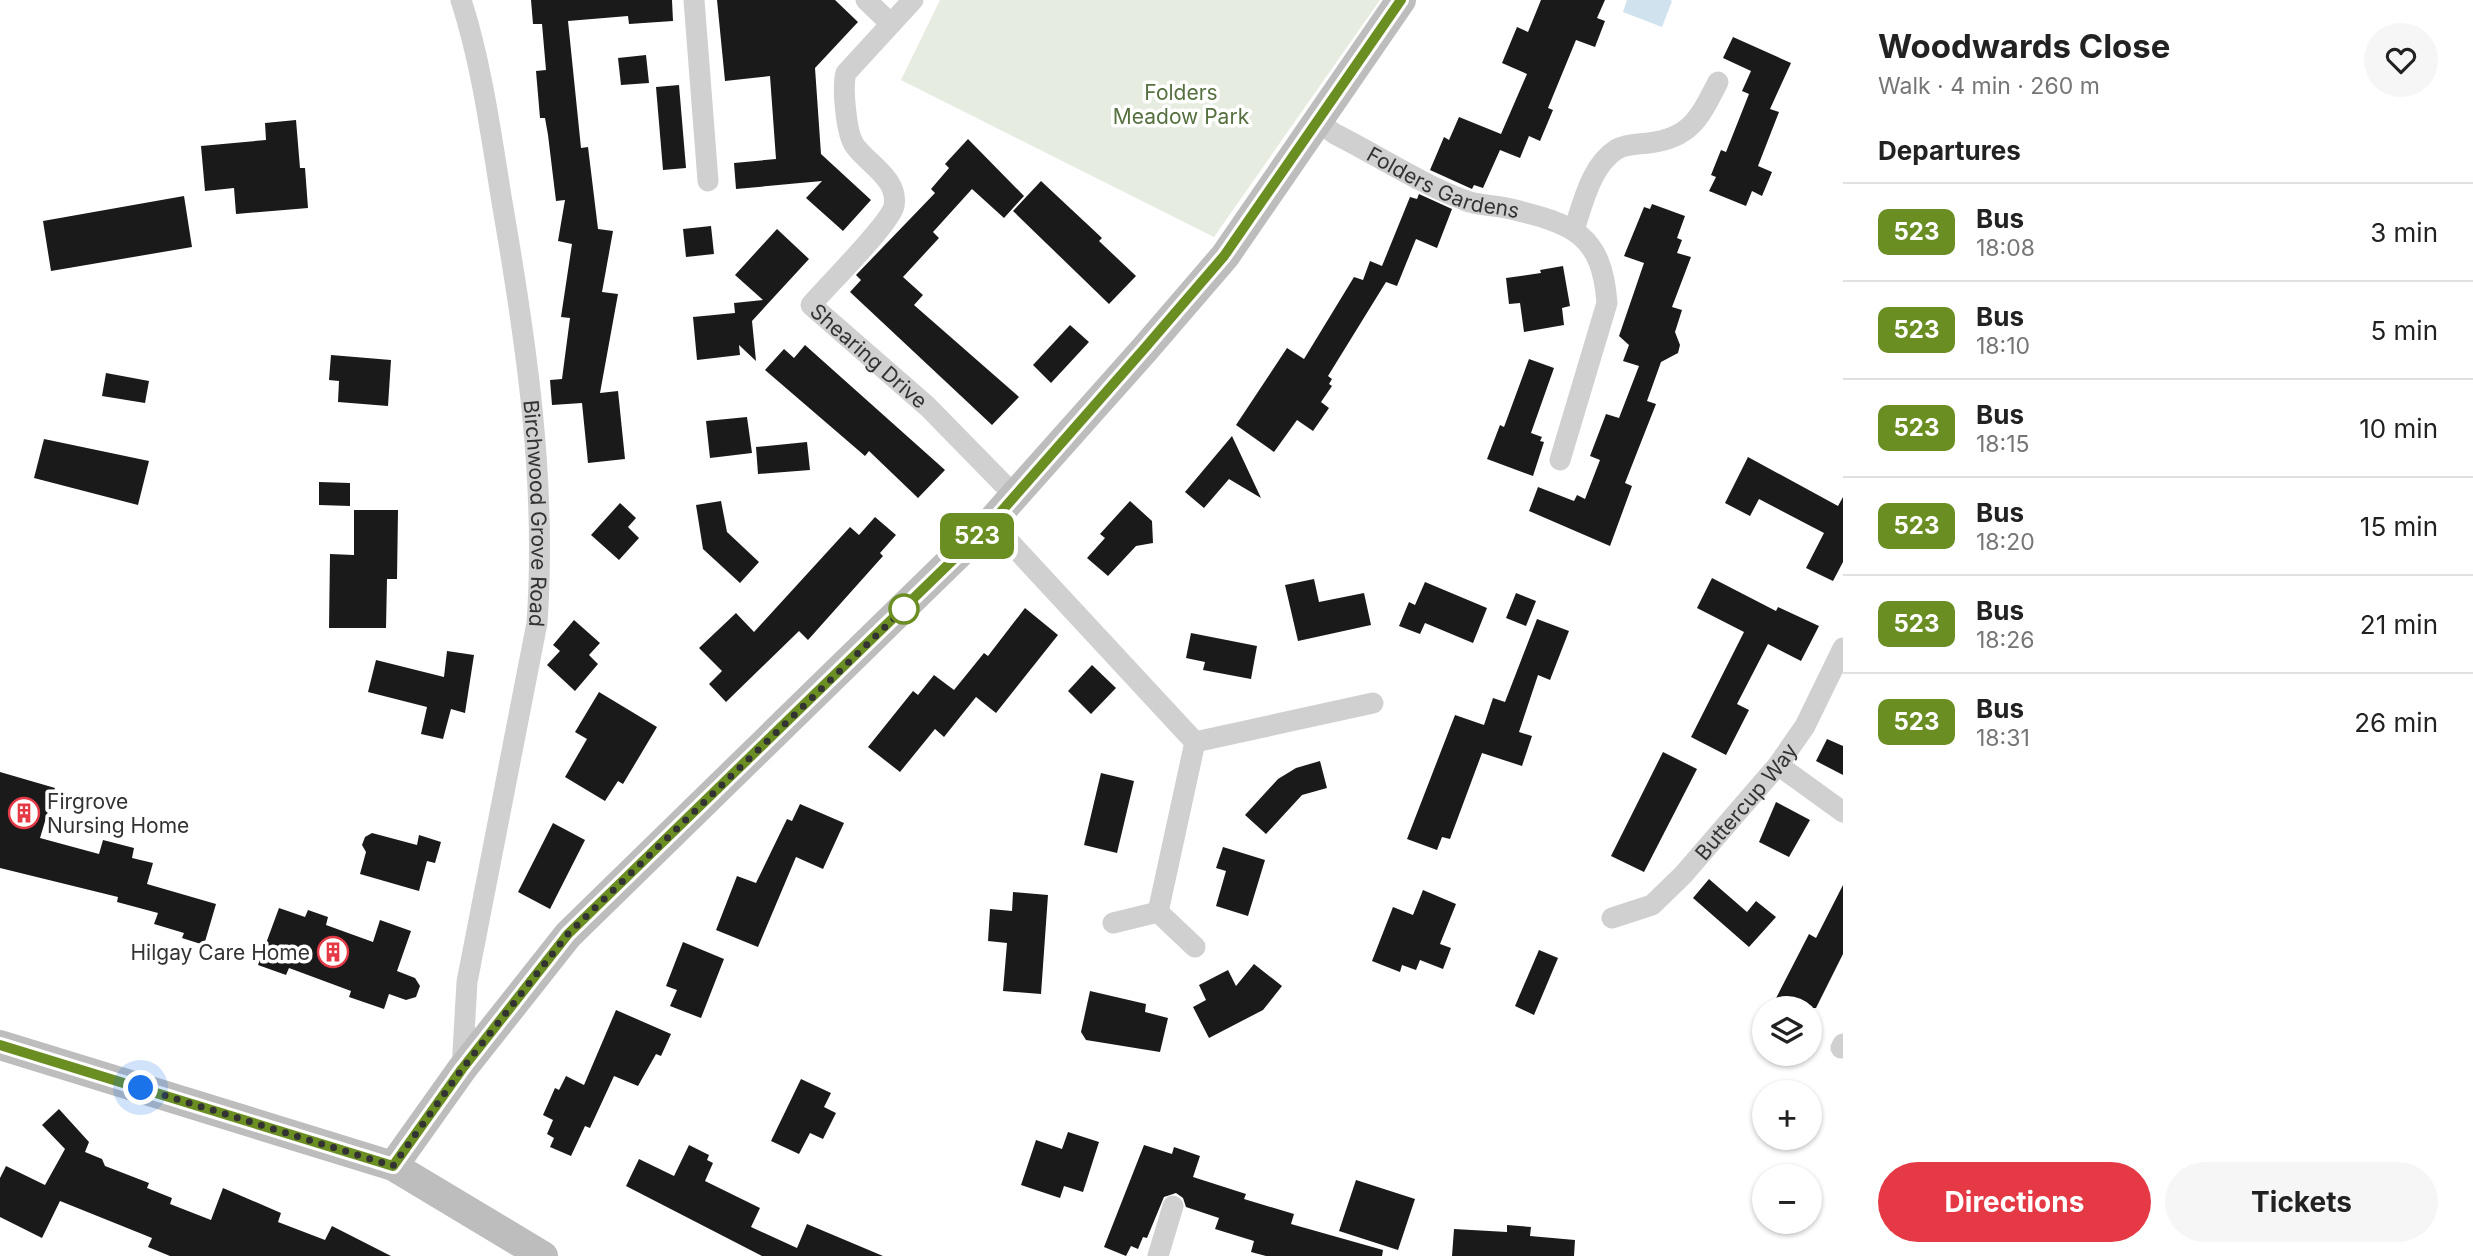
<!DOCTYPE html>
<html lang="en">
<head>
<meta charset="utf-8">
<style>
  :root { --surface:#fff; --page:#f6f6f6; --text:#222; --muted:#767676; --line:#e0e0e0; --accent:#e63946 }
  body { margin:0; font-family:Inter,sans-serif; background:var(--page); color:var(--text); height:100vh; display:flex; flex-direction:column; font-size:26px; white-space:nowrap }
  * { box-sizing:border-box; margin:0 }
  p { font-size:23px; color:var(--muted) }
  .icon { flex:none; width:38px; height:38px; fill:none; stroke:currentColor; stroke-width:2; stroke-linecap:round; stroke-linejoin:round }
  .map { position:relative; flex:1; overflow:hidden }
  .side { display:flex; flex-direction:column; background:var(--surface); width:630px }
  .side>* { flex:none }
  .badge { padding:0 14px; border-radius:10px; font-size:24px; line-height:46px }
  .buttons { position:absolute; left:1752px; top:996px; display:grid; gap:14px }
  .buttons a { display:grid; place-items:center; width:70px; height:70px; border-radius:50%; background:var(--surface); box-shadow:0 2px 5px #0004; font-size:35px }
  .you { position:absolute; width:35px; height:35px; margin:-18px; border:5px solid #fff; border-radius:50%; background:#1a73e8; box-shadow:0 0 0 10px #1a73e833 }
  .map>.badge { position:absolute; translate:-50% -50%; box-shadow:0 0 0 4px #fff }
  h2 { padding:0 35px; font-size:26px; line-height:63px }
  .round { display:grid; place-items:center; flex:none; width:74px; height:74px; border-radius:37px; background:var(--page) }
  .headline { display:flex; align-items:center; justify-content:space-between; height:119px; padding:0 35px }
  h1 { font-size:33px; font-weight:700; line-height:52px }
  .action { display:flex; gap:14px; margin-top:auto; padding:14px 35px }
  .action a { flex:1; height:80px; border-radius:42px; background:var(--accent); color:#fff; font-size:28px; font-weight:700; line-height:80px; text-align:center }
  .action a+a { background:var(--page); color:var(--text) }
  ul { padding:0; list-style:none }
  li { display:flex; align-items:center; gap:21px; height:98px; padding:0 35px; border-top:2px solid var(--line) }
  li div { flex:1 }
  li b { display:block; font-size:26px }
  li em { font-style:normal }
  li .badge { min-width:77px; font-weight:700; text-align:center }
  main { display:flex; flex:1; min-height:0 }
  .map>svg:first-child { display:block }
  .green { fill:#e6ecdf }
  .water { fill:#cfe2ee }
  .building { fill:#1a1a1a }
  .lines { fill:none; stroke-linecap:round; stroke-linejoin:round }
  .street { stroke:#d0d0d0; stroke-width:21 }
  .secondary { stroke:#bdbdbd; stroke-width:30 }
  .line-casing { stroke:#fff; stroke-width:16 }
  .line { stroke:#6b8e23; stroke-width:10 }
  .walk { stroke:#333; stroke-width:7; stroke-dasharray:0 12.6 }
  .stop-dot { fill:#fff; stroke:#6b8e23; stroke-width:3.5 }
  .labels { text-anchor:middle; dominant-baseline:central; stroke-width:7; stroke-linejoin:round; paint-order:stroke }
  .park-label { font-size:21px; fill:#56703f; stroke:#fff }
  .street-label { font-size:21px; fill:#333; stroke:#fff }
  .poi-label { font-size:21px; fill:#333; stroke:#fff; text-anchor:start }
</style>
</head>
<body>
<main>
<div class="map">
<svg width="1843" height="1256" viewBox="0 0 1843 1256">
  <rect width="100%" height="100%" fill="#fff"/>
  <path class="green" d="M940,0h440l-166,237 -313,-157z"/>
  <path class="water" d="M1627,0h43l2,1 -10,26 -39,-15z"/>
  <g class="building">
    <path d="M531,0h141l1,21 -44,3 -1,-8 -60,5 13,127 7,-1 10,82 15,2 -11,61 16,2 -18,99 18,-2 7,68 -37,4 -6,-60 -30,2 -2,-25 12,-1 8,-61 -9,-1 11,-73 -14,-3 7,-41 -9,1 -8,-66 -3,-17h-5l-4,-47 10,-1 -4,-46h-9z"/>
    <path d="M717,0h118l23,22 -43,46 6,86 50,46 -28,31 -37,-33 16,-17 -86,8 -2,-26 42,-4 -6,-83 -45,5z"/>
    <path d="M1541,0h64l-8,18 8,3 -10,26 -19,-7 -28,68 5,2 -13,31 -11,-5 -9,22 -20,-8 -17,38 -9,-3 -2,4 -42,-19 14,-33 5,3 10,-23 42,17 26,-60 -25,-11 15,-36 11,5z"/>
    <path d="M1733,37l58,26 -21,46 9,3 -21,54 14,6 -10,24 -10,-5 -6,15 -37,-15 7,-14 -5,-2 10,-25 5,2 23,-58 -7,-3 9,-20 -28,-13z"/>
    <path d="M646,55l3,28 -28,2 -3,-27z"/>
    <path d="M679,85l7,83 -23,2 -7,-83z"/>
    <path d="M296,120l4,48h5l3,40 -72,6 -2,-26 -29,3 -4,-45 65,-6 -1,-17z"/>
    <path d="M968,139l56,57 -20,22 -32,-29 -39,43 6,6 -36,39 20,18 -9,10 105,92 -27,28 -142,-133 11,-12 -5,-5 79,-82 -4,-4 18,-21 -4,-4z"/>
    <path d="M1041,181l61,57 -3,3 37,35 -27,28 -96,-93z"/>
    <path d="M1419,194l33,15 -15,39 -21,-9 -19,47 -11,-4 -58,94 4,3 -3,5 3,2 -11,16 8,6 -16,23 -16,-11 -23,32 -38,-27 51,-77 17,11 50,-82 9,3 7,-19 12,5 28,-69 7,2z"/>
    <path d="M184,196l8,51 -141,24 -8,-50z"/>
    <path d="M1652,204l33,12 -8,22 5,2 -5,13 14,4 -19,50 10,3 -7,22 5,13 -2,8 -17,9 -14,39 9,3 -31,79 7,3 -22,60 -81,-35 9,-24 36,14 3,-6 8,4 15,-39 -10,-4 16,-42 13,4 20,-52 -16,-5 6,-16 -10,-9 25,-73 -20,-7 20,-49 6,2z"/>
    <path d="M711,226l3,28 -28,3 -3,-28z"/>
    <path d="M777,229l32,30 -57,62 4,40 -17,-16 1,10 -43,5 -4,-43 42,-4 -1,-10 29,-3 -28,-25z"/>
    <path d="M1563,266l7,40 -8,2 2,17 -40,7 -4,-29 -11,1 -3,-26 35,-5 -1,-3z"/>
    <path d="M1070,325l19,17 -38,41 -18,-18z"/>
    <path d="M805,345l140,125 -27,28 -49,-47 -4,5 -100,-86 19,-21 10,9z"/>
    <path d="M331,355l60,5 -3,46 -50,-4 1,-21 -10,-1z"/>
    <path d="M1529,359l25,9 -23,65 11,4 -2,4 4,1 -11,34 -46,-17 13,-34 4,2z"/>
    <path d="M106,373l43,8 -4,22 -43,-7z"/>
    <path d="M747,417l5,36 -42,5 -4,-37z"/>
    <path d="M1232,436l29,62 -32,-19 -25,29 -19,-16z"/>
    <path d="M44,439l105,22 -11,44 -104,-27z"/>
    <path d="M807,442l3,28 -52,4 -2,-27z"/>
    <path d="M1748,457l90,49 5,-9v65l-10,19 -27,-13 18,-35 -65,-34 -9,17 -25,-13z"/>
    <path d="M319,482l31,1v23l-31,-1z"/>
    <path d="M721,501l6,31 32,30 -19,21 -37,-34 -7,-44z"/>
    <path d="M1130,501l22,20 1,22 -17,3 -28,30 -21,-18 18,-20 -5,-4z"/>
    <path d="M620,503l16,15 -8,9 11,11 -20,22 -28,-25z"/>
    <path d="M354,510h44l-1,69h-10l-1,49h-57l1,-74 24,1z"/>
    <path d="M875,517l21,18 -16,18 3,3 -75,84 -9,-9 -73,71 -17,-18 13,-13 -23,-23 37,-35 18,19 96,-105 9,8z"/>
    <path d="M1712,578l64,33 2,-4 41,19 -18,35 -33,-17 -31,60 12,6 -23,45 -35,-18 53,-105 -47,-24z"/>
    <path d="M1314,579l5,23 45,-9 7,32 -73,16 -13,-56z"/>
    <path d="M1425,582l62,26 -14,35 -48,-20 -5,11 -21,-8 10,-24 6,3z"/>
    <path d="M1516,593l20,8 -10,25 -20,-8z"/>
    <path d="M1025,608l33,27 -62,78 -20,-16 -32,40 -9,-8 -35,43 -32,-25 45,-56 5,4 16,-20 20,15 30,-37 4,3z"/>
    <path d="M1537,619l32,12 -19,49 -12,-5 -19,57 13,4 -10,30 -40,-13 -32,86 -8,-2 -5,13 -30,-11 48,-124 29,10 9,-27 12,4z"/>
    <path d="M574,620l26,23 -11,12 9,9 -23,27 -28,-26 13,-14 -7,-6z"/>
    <path d="M1191,633l66,13 -6,33 -48,-9 2,-8 -19,-4z"/>
    <path d="M447,651l27,4 -9,58 -14,-4 -8,30 -22,-5 6,-27 -59,-15 8,-32 68,17z"/>
    <path d="M1092,665l24,23 -25,26 -23,-23z"/>
    <path d="M599,692l58,35 -34,57 -5,-3 -13,20 -40,-24 22,-38 -12,-7z"/>
    <path d="M1827,739l16,7v29l-27,-14z"/>
    <path d="M1663,752l34,17 -53,103 -33,-16z"/>
    <path d="M1320,761l7,27 -25,7 -36,39 -21,-19 33,-36 18,-11z"/>
    <path d="M0,772l55,16 -15,50 59,16 4,-14 31,8 -2,10 21,5 -6,21 69,20 -12,41 -22,-7 2,-5 -30,-9 4,-11 -41,-11 1,-5 -118,-29z"/>
    <path d="M1101,773l33,8 -17,72 -33,-8z"/>
    <path d="M1776,802l34,18 -21,37 -30,-15z"/>
    <path d="M800,804l44,19 -21,46 -27,-12 -38,90 -42,-17 21,-54 19,7 31,-64 5,2z"/>
    <path d="M553,823l32,17 -35,69 -32,-17z"/>
    <path d="M372,833l45,12 2,-10 22,7 -6,21 -8,-2 -8,30 -59,-17 6,-22 -4,-7 3,-8z"/>
    <path d="M1223,847l42,13 -17,56 -32,-10 10,-35 -10,-3z"/>
    <path d="M1709,879l38,33 9,-11 20,16 -27,30 -56,-49z"/>
    <path d="M1843,885v69l-27,54h-45l38,-74 7,4z"/>
    <path d="M1423,890l33,14 -16,40 11,4 -8,21 -23,-9 -4,10 -14,-5 -2,7 -28,-11 21,-54 20,8z"/>
    <path d="M1013,892l35,3 -7,99 -38,-3 4,-48 -19,-2 2,-32 22,2z"/>
    <path d="M279,908l26,9 3,-7 20,7 -2,8 47,17 7,-22 31,11 -14,40 18,7 5,8 -4,11 -10,3 -17,-6 -5,15 -35,-12 2,-6 -62,-23 -3,7 -28,-10z"/>
    <path d="M683,942l41,17 -23,59 -31,-12 7,-16 -11,-4z"/>
    <path d="M1539,950l19,8 -24,57 -19,-9z"/>
    <path d="M1254,964l28,22 -19,24 -54,28 -16,-31 13,-7 -7,-15 29,-15 8,16z"/>
    <path d="M1090,991l56,13 -1,8 23,6 -8,34 -74,-12 -5,-8z"/>
    <path d="M616,1010l55,24 -10,22 -5,-2 -18,32 -24,-10 -24,52 -5,-2 -14,30 -21,-9 4,-9 -7,-4 6,-14 -10,-5 12,-27 4,2 7,-14 18,9z"/>
    <path d="M801,1079l30,14 -7,14 12,6 -13,26 -13,-6 -11,21 -28,-13z"/>
    <path d="M59,1109l30,33 -4,10 17,7 3,7 44,17 -2,5 25,10 -2,6 41,16 12,-32 58,25 -3,9 47,18 7,-14 59,30h-221l-22,-9 4,-9 -92,-37 -18,37 -42,-21v-39l6,-12 39,19 20,-36 -23,-24z"/>
    <path d="M1068,1132l31,10 -16,50 -19,-6 -4,12 -39,-13 15,-45 26,9z"/>
    <path d="M689,1145l20,10 -2,5 6,3 -8,18 55,27 -9,19 46,21 10,-24 76,32h-121l-136,-70 13,-27 35,17z"/>
    <path d="M1144,1145l28,9 2,-7 26,9 -7,21 53,17 -2,5 50,15 -3,10 92,26 -1,6h-116l-15,-4 3,-11 -39,-12 4,-11 -33,-11 -3,-9 -7,-5 -12,4 -17,41 -4,-1 -5,12 -7,-3 -5,10 -22,-9z"/>
    <path d="M1356,1180l59,19 -17,51 -59,-19z"/>
    <path d="M1507,1225l24,2 -1,9 45,4 -1,16h-122l2,-27 53,3z"/>
  </g>
  <g class="lines">
    <g class="street">
      <path id="s1" d="M461,0c21,65 30,135 41,202 24,139 45,279 35,421l-70,359 -5,87"/>
      <path d="M694,0l14,181"/>
      <path d="M866,0l25,24"/>
      <path id="s2" d="M913,0l-67,73c-4,14 0,61 9,73 13,18 44,33 39,60 -4,18 -68,81 -83,99l117,102 87,89"/>
      <path id="s3" d="M1317,121l18,13c42,21 84,49 129,66 14,6 32,5 47,9 62,15 91,25 96,94l-47,157"/>
      <path d="M1574,230c9,-27 17,-65 43,-81 9,-5 22,-5 32,-6 42,-5 51,-26 69,-61"/>
      <path d="M991,522l204,220 -37,170 -45,11"/>
      <path d="M1195,742l178,-39"/>
      <path d="M1778,765l65,47"/>
      <path d="M1158,912l37,35"/>
      <path id="s4" d="M1612,918l40,-13 31,-30 95,-110 27,-39 38,-78"/>
      <path d="M1841,1048l2,-4"/>
      <path d="M1158,1256l15,-50"/>
    </g>
    <g class="secondary">
      <path d="M0,1045l393,121 150,90"/>
      <path d="M393,1166l69,-97 106,-134 423,-413 154,-173 80,-93 176,-256"/>
    </g>
  </g>
  <g class="lines">
    <g class="line-casing">
      <path id="line" d="M0,1045l393,121 69,-97 106,-135 424,-412 152,-173 80,-93 177,-256"/>
    </g>
    <use href="#line" class="line"/>
    <path class="walk" d="M141,1088l252,78 69,-97 106,-135 345,-334 -9,9"/>
  </g>
  <defs>
    <g id="building-ring" transform="scale(1.575)"><circle r="9.5" fill="#fff" stroke="#e63946" stroke-width="1.5"/><path d="M-4-6H4V6H1V3H-1V6H-4ZM-2.5-4.3h1.7v1.8h-1.7ZM.8-4.3h1.7v1.8H.8ZM-2.5-1h1.7V.8h-1.7ZM.8-1h1.7V.8H.8Z" fill="#e63946"/></g>
  </defs>
  <g fill-rule="evenodd">
    <use href="#building-ring" x="24" y="813"/>
    <use href="#building-ring" x="333" y="952"/>
  </g>
  <circle class="stop-dot" cx="904" cy="609" r="14"/>
  <g class="labels">
    <g class="park-label">
      <text x="1181" y="92">Folders<tspan x="1181" dy="24">Meadow Park</tspan></text>
    </g>
    <g class="street-label">
      <text stroke="none"><textPath href="#s3" startOffset="142">Folders Gardens</textPath></text>
      <text stroke="none"><textPath href="#s2" startOffset="455">Shearing Drive</textPath></text>
      <text stroke="none"><textPath href="#s1" startOffset="520">Birchwood Grove Road</textPath></text>
      <text stroke="none"><textPath href="#s4" startOffset="182">Buttercup Way</textPath></text>
    </g>
    <g class="poi-label">
      <text x="47" y="801">Firgrove<tspan x="47" dy="24">Nursing Home</tspan></text>
      <text x="310" y="952" text-anchor="end">Hilgay Care Home</text>
    </g>
  </g>
</svg>
<div class="buttons">
<a><svg class="icon" aria-label="layers" viewBox="0 0 24 24"><path d="M12 4l9 5-9 5-9-5zM3 14l9 5 9-5"/></svg></a>
<a>+</a>
<a>−</a>
</div>
<div class="you" style="left:141px;top:1088px"></div>
<b class="badge" style="left:977px;top:536px;background:#6b8e23;color:#fff">523</b>
</div>
<section class="side">
<div class="headline"><div><h1>Woodwards Close</h1><p>Walk · 4 min · 260 m</p></div><a class="round"><svg class="icon" aria-label="heart" viewBox="0 0 24 24"><path d="M12 20l-8-8c-3-5 5-10 8-4 3-6 11-1 8 4z"/></svg></a></div>
<h2>Departures</h2>
<ul>
<li><span class="badge" style="background:#6b8e23;color:#fff">523</span><div><b>Bus</b><p>18:08</p></div><em>3 min</em></li>
<li><span class="badge" style="background:#6b8e23;color:#fff">523</span><div><b>Bus</b><p>18:10</p></div><em>5 min</em></li>
<li><span class="badge" style="background:#6b8e23;color:#fff">523</span><div><b>Bus</b><p>18:15</p></div><em>10 min</em></li>
<li><span class="badge" style="background:#6b8e23;color:#fff">523</span><div><b>Bus</b><p>18:20</p></div><em>15 min</em></li>
<li><span class="badge" style="background:#6b8e23;color:#fff">523</span><div><b>Bus</b><p>18:26</p></div><em>21 min</em></li>
<li><span class="badge" style="background:#6b8e23;color:#fff">523</span><div><b>Bus</b><p>18:31</p></div><em>26 min</em></li>
</ul>
<div class="action"><a>Directions</a><a>Tickets</a></div>
</section>
</main>
</body>
</html>
